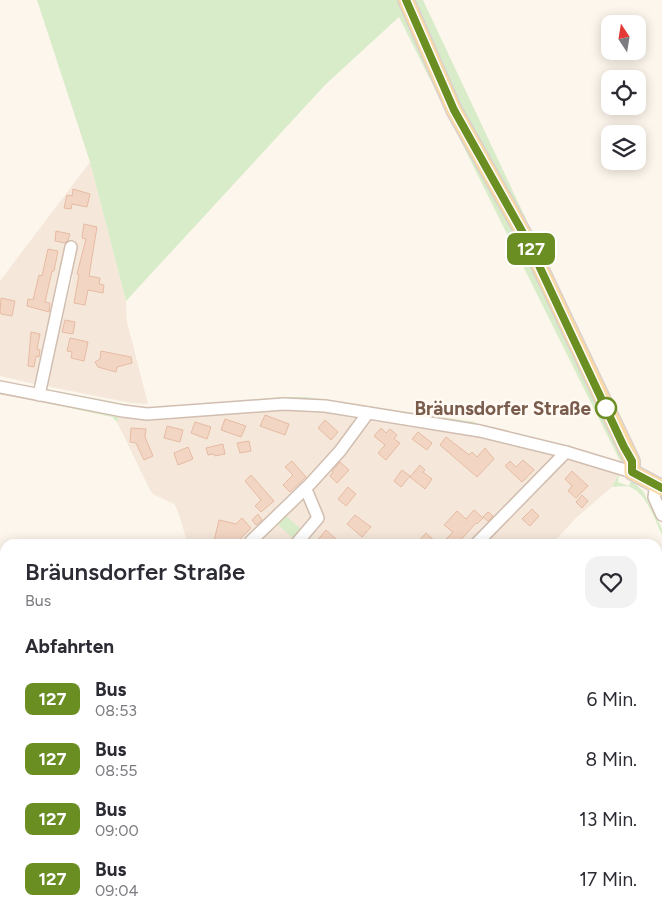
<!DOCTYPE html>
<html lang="de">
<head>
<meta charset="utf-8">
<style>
  :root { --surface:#fff; --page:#f2f2f3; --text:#2b2b33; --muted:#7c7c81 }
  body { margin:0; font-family:Figtree,sans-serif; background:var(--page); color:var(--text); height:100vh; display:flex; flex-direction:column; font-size:19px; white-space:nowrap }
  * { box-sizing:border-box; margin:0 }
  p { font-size:16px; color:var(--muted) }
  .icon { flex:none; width:28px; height:28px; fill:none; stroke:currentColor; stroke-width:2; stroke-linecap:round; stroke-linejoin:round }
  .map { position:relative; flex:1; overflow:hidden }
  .panel { position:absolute; left:0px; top:539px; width:662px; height:381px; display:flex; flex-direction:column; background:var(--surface); border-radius:15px 15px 0 0; box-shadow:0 2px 12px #0003 }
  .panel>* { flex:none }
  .badge { padding:0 10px; border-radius:8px; font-size:18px; line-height:32px }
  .needle { width:32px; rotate:348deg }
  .controls { position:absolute; left:601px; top:15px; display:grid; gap:10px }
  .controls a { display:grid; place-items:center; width:45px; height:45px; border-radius:10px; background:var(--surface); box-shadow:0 2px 12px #0003; font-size:25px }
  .map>.badge { position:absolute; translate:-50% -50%; box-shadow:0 0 0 2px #fff }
  h2 { padding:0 25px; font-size:19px; line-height:45px }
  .round { display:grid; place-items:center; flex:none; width:52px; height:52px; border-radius:15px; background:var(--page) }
  .headline { display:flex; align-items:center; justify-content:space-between; height:85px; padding:0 25px }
  h1 { font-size:24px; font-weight:600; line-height:38px }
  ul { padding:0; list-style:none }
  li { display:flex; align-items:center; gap:15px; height:60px; padding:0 25px }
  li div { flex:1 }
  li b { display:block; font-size:19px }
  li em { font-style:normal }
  li .badge { min-width:55px; font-weight:700; text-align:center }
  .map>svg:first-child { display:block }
  .residential { fill:#f5e8da }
  .green { fill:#d8ecc9 }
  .building { fill:#f3d5c3; stroke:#e6bba3 }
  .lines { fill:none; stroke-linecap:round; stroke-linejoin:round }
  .minor-casing { stroke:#d1beb0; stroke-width:14 }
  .major-casing { stroke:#dad1cd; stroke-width:18 }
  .minor { stroke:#fff; stroke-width:11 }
  .major { stroke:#fbd9a5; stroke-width:15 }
  .line-casing { stroke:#fff; stroke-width:11 }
  .line { stroke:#6b8e23; stroke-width:8 }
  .stop-dot { fill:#fff; stroke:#6b8e23; stroke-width:2.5 }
  .labels { text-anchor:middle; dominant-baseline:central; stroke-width:5; stroke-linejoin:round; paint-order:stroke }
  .stop-label { font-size:19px; font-weight:bold; fill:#7a5c4d; stroke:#fffaf3; text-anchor:end }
</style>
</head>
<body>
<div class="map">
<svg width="662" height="919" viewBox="0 0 662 919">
  <rect width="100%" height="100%" fill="#fdf6ec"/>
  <g class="residential">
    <path d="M90,162l36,139 1,21 21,82 -17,-1 -85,-17 16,-80 4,-1 7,-30 -3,-1 -31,111 -39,-9v-95z"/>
    <path d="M285,409h23l61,12 104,15 79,18 9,11 10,-6 47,16 -6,12 -35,30 -25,27h-364l-11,-35 -3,-5 -21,-10 -3,-4 -33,-68 4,-8 15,3 1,2 9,2z"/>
    <path d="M5,817v95l-5,3v-93z"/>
  </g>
  <g class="green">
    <path d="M37,0h386l214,455 -17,6 -221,-444 -73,67 -200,217 -36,-139z"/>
    <path d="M46,389l79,15 8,3 -2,1 -85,-16z"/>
    <path d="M0,391l121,23 -4,8 -5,-5 -112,-24z"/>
    <path d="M283,397h23l169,25 2,4 -9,-1 -2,-3 -15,-2 -3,2 -22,-3 -2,-4 -22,-3 -3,2 -79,-13 -175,8z"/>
    <path d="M618,475h1l-1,7 11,4 2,-6 12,11 19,38v6c-6,-13 -16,-41 -30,-47 -6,-3 -13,-1 -20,-1z"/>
    <path d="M286,516l15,13 -8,9 -15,-13z"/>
  </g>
  <g class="building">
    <path d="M73,189l17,5 -3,13 -15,-3 -1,5 -7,-1 3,-13 5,1z"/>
    <path d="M84,224l13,3 -8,49 11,2 -1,6 5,1 -1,8 -15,-3 -3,15 -11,-2 5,-28 -2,-1 2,-8 7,-27 -4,-1z"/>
    <path d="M56,231l14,3 -2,6 -3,3 -10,-2z"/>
    <path d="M48,249l10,2 -4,20h-2l-7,31 5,1 -1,9 -22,-6 1,-7 5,1 6,-25 3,1z"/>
    <path d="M1,298l14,3 -3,15 -11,-2 -1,-2z"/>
    <path d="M65,320l10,2 -2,12 -11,-2z"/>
    <path d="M31,332l9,2 -3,15 3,1 -1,7 -3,-1 -2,11 -6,-1z"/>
    <path d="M70,338l18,4 -4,19 -13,-3 1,-6 -5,-1z"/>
    <path d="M101,351l30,6 1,6 -15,4 -1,5 -18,-5 -3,-5 5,-3z"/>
    <path d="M265,415l24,9 -4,11 -25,-9z"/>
    <path d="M225,419l21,7 -5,11 -20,-7z"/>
    <path d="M325,420l13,12 -7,8 -13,-12z"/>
    <path d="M195,422l16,5 -4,12 -16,-6z"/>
    <path d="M167,426l16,4 -3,12 -16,-4z"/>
    <path d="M131,428l15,1 -1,8 8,19 -9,4 -8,-17 -6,-1z"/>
    <path d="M381,428l5,5 4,-4 7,6 -3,4 6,4 -14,17 -8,-7 7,-8 -11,-9z"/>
    <path d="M418,432l14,11 -5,7 -15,-11z"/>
    <path d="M446,437l23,18 3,-3 5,5 8,-9 9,11 -17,18 -37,-32z"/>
    <path d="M249,441l2,10 -11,2 -3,-10z"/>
    <path d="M223,444l2,10 -10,2 -1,-2 -6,1 -2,-7z"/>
    <path d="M188,447l5,12 -15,6 -4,-12z"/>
    <path d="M523,460l11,10 -12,12 -17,-16 5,-5 6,6z"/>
    <path d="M292,461l14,16 -16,15 -7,-7 10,-10 -8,-8z"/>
    <path d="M340,462l9,8 -12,13 -7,-7 3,-4 -1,-1z"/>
    <path d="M420,465l5,5 -2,2 9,7 -7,10 -15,-12z"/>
    <path d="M402,470l8,6 -9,11 -7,-6z"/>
    <path d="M572,471l16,15 -12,12 -8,-7 4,-5 -7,-7z"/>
    <path d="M251,475l23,26 -13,11 -6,-6 6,-6 -16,-19z"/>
    <path d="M348,487l8,7 -10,12 -8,-7z"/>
    <path d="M582,495l6,6 -6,7 -6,-6z"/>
    <path d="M532,509l7,7 -9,10 -8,-7z"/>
    <path d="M474,510l9,8 -6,6 -1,-1 -19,21h-16l12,-12 -9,-7 13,-14 9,8z"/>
    <path d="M488,512l5,4 -5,5 -5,-4z"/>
    <path d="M258,514l4,6 -6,5 -4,-5z"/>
    <path d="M355,515l16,12 -9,10 -15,-13z"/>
    <path d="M242,518l9,10 -16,16 -21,-3 5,-21 17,4z"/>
    <path d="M326,530l10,9 -5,5h-17z"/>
    <path d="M426,533l12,11h-22z"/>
  </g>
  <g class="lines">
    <g class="minor-casing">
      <g id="minor">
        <path d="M0,387l123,24 24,3 137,-10 41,2 155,25 86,21 66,20"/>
        <path d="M39,395l32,-148"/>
        <path d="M656,484l-2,13 8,18"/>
        <path d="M251,544v-3l59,-57 30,-33 28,-38"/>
        <path d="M296,544l22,-26 -10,-24 -4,-4"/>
        <path d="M476,544l90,-92"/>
        <path d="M0,883l5,-1"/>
      </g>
    </g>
    <g class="major-casing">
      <path id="major" d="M406,0l48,110 73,130 105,221v11l30,16"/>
    </g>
    <use href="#minor" class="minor"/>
    <use href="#major" class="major"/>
  </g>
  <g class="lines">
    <g class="line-casing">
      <path id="line" d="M406,0l48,110 73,130 97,207 8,14v11l30,16"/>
    </g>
    <use href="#line" class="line"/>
  </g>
  <circle class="stop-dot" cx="606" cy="408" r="10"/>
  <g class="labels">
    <g class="stop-label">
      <text x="591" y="408">Bräunsdorfer Straße</text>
    </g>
  </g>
</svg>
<div class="controls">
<a><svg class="needle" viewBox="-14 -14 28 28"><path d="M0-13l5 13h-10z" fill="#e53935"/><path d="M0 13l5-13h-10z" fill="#7c7c81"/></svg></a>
<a><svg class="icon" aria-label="locate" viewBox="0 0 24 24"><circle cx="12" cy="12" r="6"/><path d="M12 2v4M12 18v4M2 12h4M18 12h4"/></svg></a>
<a><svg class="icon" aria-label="layers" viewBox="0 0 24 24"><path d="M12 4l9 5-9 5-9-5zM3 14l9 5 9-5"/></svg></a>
</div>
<b class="badge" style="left:531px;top:249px;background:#6b8e23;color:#fff">127</b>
<section class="panel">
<div class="headline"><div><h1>Bräunsdorfer Straße</h1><p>Bus</p></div><a class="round"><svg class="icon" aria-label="heart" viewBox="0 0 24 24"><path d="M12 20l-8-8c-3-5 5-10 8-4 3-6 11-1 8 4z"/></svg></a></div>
<h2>Abfahrten</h2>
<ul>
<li><span class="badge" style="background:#6b8e23;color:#fff">127</span><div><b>Bus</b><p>08:53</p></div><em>6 Min.</em></li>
<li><span class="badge" style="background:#6b8e23;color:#fff">127</span><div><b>Bus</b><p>08:55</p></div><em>8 Min.</em></li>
<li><span class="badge" style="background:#6b8e23;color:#fff">127</span><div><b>Bus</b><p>09:00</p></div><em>13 Min.</em></li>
<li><span class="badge" style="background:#6b8e23;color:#fff">127</span><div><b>Bus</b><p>09:04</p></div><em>17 Min.</em></li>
</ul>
</section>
</div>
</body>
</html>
